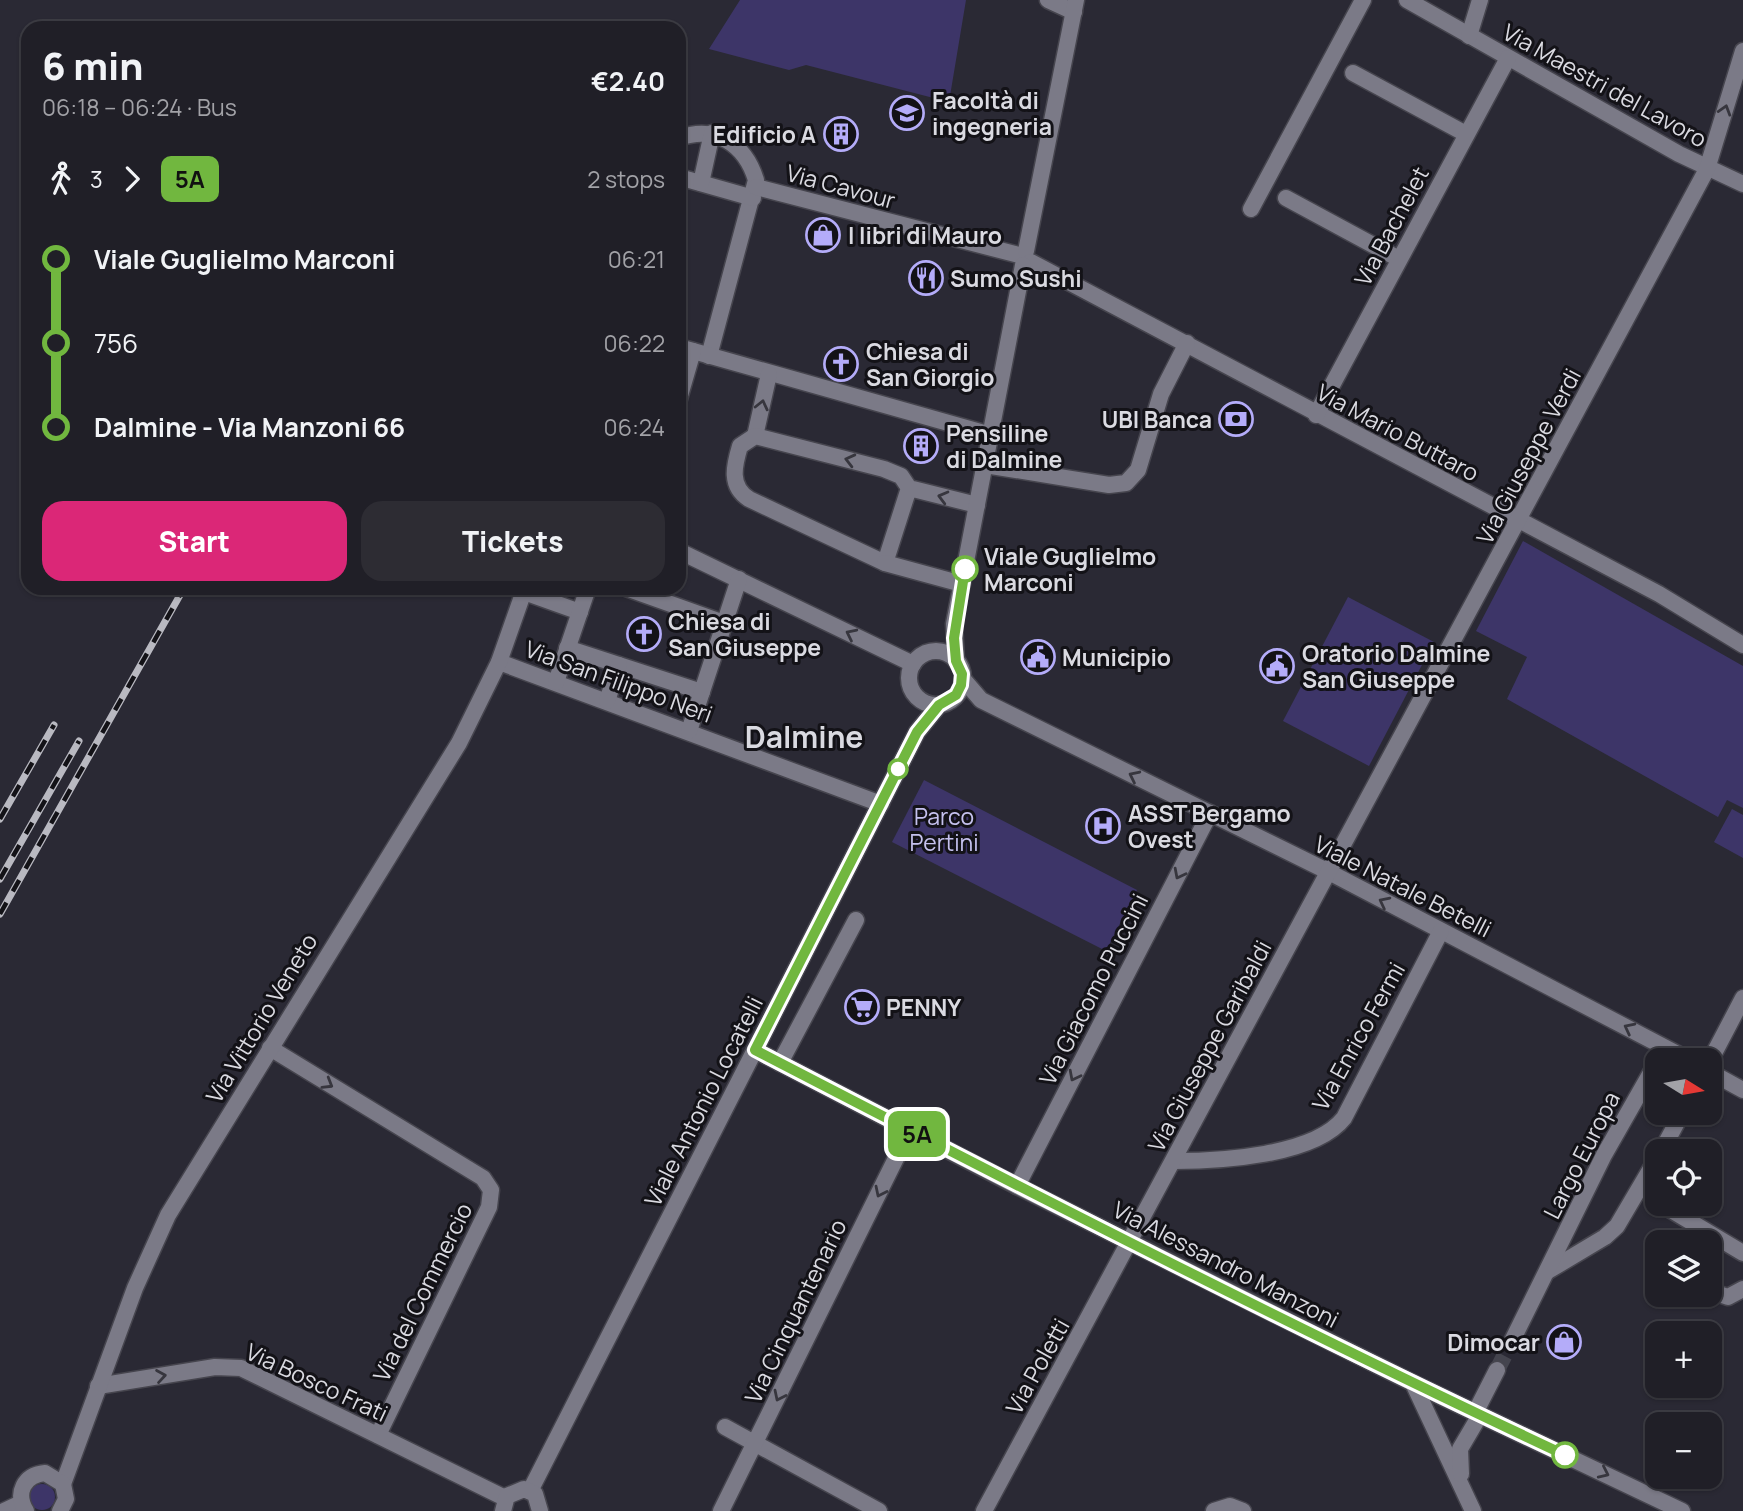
<!DOCTYPE html>
<html lang="en">
<head>
<meta charset="utf-8">
<style>
  :root { --surface:#201f27; --page:#2d2c33; --text:#f1f3f6; --muted:#a2a2a7; --line:#3d3d44; --accent:#db2777 }
  body { margin:0; font-family:Manrope,sans-serif; background:var(--page); color:var(--text); height:100vh; display:flex; flex-direction:column; font-size:26px; white-space:nowrap }
  * { box-sizing:border-box; margin:0 }
  p { font-size:23px; color:var(--muted) }
  .icon { flex:none; width:38px; height:38px; fill:none; stroke:currentColor; stroke-width:2; stroke-linecap:round; stroke-linejoin:round }
  .map { position:relative; flex:1; overflow:hidden }
  .drawer { position:absolute; left:21px; top:21px; width:665px; height:574px; display:flex; flex-direction:column; background:var(--surface); border-radius:21px; box-shadow:0 2px 5px #0004,0 0 0 2px var(--line) }
  .drawer>* { flex:none }
  .badge { padding:0 14px; border-radius:10px; font-size:24px; line-height:46px }
  .needle { width:46px; rotate:101deg }
  .buttons { position:absolute; left:1645px; top:1048px; display:grid; gap:14px }
  .buttons a { display:grid; place-items:center; width:77px; height:77px; border-radius:14px; background:var(--surface); box-shadow:0 2px 5px #0004,0 0 0 2px var(--line); font-size:35px }
  .map>.badge { position:absolute; translate:-50% -50%; box-shadow:0 0 0 4px #fff }
  .legs { display:flex; align-items:center; gap:10px; height:77px; padding:0 21px; font-size:23px }
  .legs p { margin-inline-start:auto }
  .headline { display:flex; align-items:center; justify-content:space-between; height:119px; padding:0 21px }
  h1 { font-size:38px; font-weight:800; line-height:52px }
  .action { display:flex; gap:14px; margin-top:auto; padding:14px 21px }
  .action a { flex:1; height:80px; border-radius:21px; background:var(--accent); color:#fff; font-size:28px; font-weight:800; line-height:80px; text-align:center }
  .action a+a { background:var(--page); color:var(--text) }
  ul { padding:0 21px; list-style:none }
  li { display:flex; align-items:center; gap:24px; height:84px; font-size:26px }
  li i { display:grid; place-items:center; width:10px; height:100%; margin:0 9px; background:currentColor }
  li i::after { content:''; width:18px; height:18px; margin:-9px; border:5px solid; border-radius:50%; background:var(--surface) }
  li p { margin-inline-start:auto }
  li:first-child i { background:linear-gradient(#0000 50%,currentColor 0) }
  li:last-child i { background:linear-gradient(currentColor 50%,#0000 0) }
  .map>svg:first-child { display:block }
  .green { fill:#3d3568 }
  .lines { fill:none; stroke-linecap:round; stroke-linejoin:round }
  .minor-tunnel { stroke:#44444e; stroke-width:16; stroke-dasharray:16 8; stroke-linecap:butt }
  .minor-casing { stroke:#46454e; stroke-width:19 }
  .minor { stroke:#7b7a87; stroke-width:16 }
  .rail-casing { stroke:#b9b9c1; stroke-width:7 }
  .rail { stroke:#131217; stroke-width:4.5; stroke-dasharray:13; stroke-linecap:butt }
  .oneway { stroke:#37363e }
  .line-1-casing { stroke:#fff; stroke-width:16 }
  .line-1 { stroke:#71b73f; stroke-width:10 }
  .stop-1-dot { fill:#fff; stroke:#71b73f; stroke-width:3.5 }
  .labels { text-anchor:middle; dominant-baseline:central; stroke-width:6; stroke-linejoin:round; paint-order:stroke }
  .street-label { font-size:23px; fill:#dadae1; stroke:#131217 }
  .poi-label { font-size:23px; font-weight:bold; fill:#dadae1; stroke:#131217; text-anchor:start }
  .stop-label { font-size:23px; font-weight:bold; fill:#dadae1; stroke:#131217; text-anchor:start }
  .park-label { font-size:23px; fill:#c5c1ee; stroke:#131217 }
  .district-label { font-size:30px; font-weight:bold; fill:#dadae1; stroke:#131217 }
</style>
</head>
<body>
<div class="map">
<svg width="1743" height="1511" viewBox="0 0 1743 1511">
  <rect width="100%" height="100%" fill="#2a2934"/>
  <g class="green">
    <path d="M740,0h226l-17,102 -143,-37 -17,5 -80,-21z"/>
    <path d="M1523,541l220,125v142l-16,-8 -9,17 -211,-118 20,-42 -51,-26z"/>
    <path d="M1348,597l86,45 -65,124 -86,-45z"/>
    <path d="M924,780l213,110 -31,61 -214,-109z"/>
    <path d="M1732,809l11,6v43l-29,-16z"/>
    <circle cx="42" cy="1497" r="13"/>
  </g>
  <g class="lines">
    <path class="minor-tunnel" d="M1497,1370l16,-31"/>
    <g class="minor-casing">
      <g id="minor">
        <path d="M1048,0l26,12"/>
        <path d="M1407,0l272,154 64,30"/>
        <path d="M1469,36l11,-36"/>
        <path d="M1353,73l113,61"/>
        <path d="M679,138c37,-13 66,6 77,42l-47,176"/>
        <path d="M679,177l74,21"/>
        <path d="M701,183l11,-50"/>
        <path d="M756,187l263,68"/>
        <path d="M1286,198l113,61"/>
        <path d="M1251,209l112,-209"/>
        <path d="M1026,251l50,-251"/>
        <path d="M1031,262l628,332 84,51"/>
        <path d="M679,347l312,88"/>
        <path d="M679,399l14,-48"/>
        <path d="M1316,415l192,-357"/>
        <path d="M755,436l14,-62"/>
        <path d="M985,465l124,20 17,-2 12,-13 23,-76 26,-51"/>
        <path d="M909,488l-24,75 -136,-64c-20,-13 -15,-33 -9,-53l15,-10 129,33 17,7 8,12 68,17"/>
        <path d="M679,551l234,113"/>
        <path d="M885,563l77,21"/>
        <path d="M626,588l98,35"/>
        <path d="M524,592l56,20"/>
        <path d="M567,648l135,44"/>
        <circle cx="936" cy="678" r="27"/>
        <path d="M956,661l-2,-37 69,-359"/>
        <path d="M499,662l382,142"/>
        <path d="M963,679l18,21 346,171 362,189"/>
        <path d="M556,682l32,-94"/>
        <path d="M607,701l12,-36"/>
        <path d="M689,731l50,-152"/>
        <path d="M270,1048l213,130 8,12 -2,17 -111,228"/>
        <path d="M755,1050l262,136 396,197 269,128"/>
        <path d="M1710,1061l33,-63"/>
        <path d="M780,1063l76,-143"/>
        <path d="M1710,1072l33,18"/>
        <path d="M1661,1152l21,-39"/>
        <path d="M1174,1161c46,0 140,-5 170,-43l97,-187"/>
        <path d="M1017,1186l193,-373"/>
        <path d="M1661,1204l82,49"/>
        <path d="M1548,1271l57,-34 12,-11 40,-68"/>
        <path d="M1710,1291l18,6 15,-8"/>
        <path d="M1513,1339l91,-184 53,-93"/>
        <path d="M1413,1383l60,128"/>
        <path d="M98,1386l117,-19 26,1 264,130"/>
        <path d="M1475,1413l22,-43"/>
        <path d="M725,1427l154,84"/>
        <path d="M1461,1474l-1,-25 20,-34"/>
        <path d="M63,1484l72,-196 33,-73 291,-472 40,-81 26,-74"/>
        <path d="M530,1491l387,-759 22,-27"/>
        <path d="M4,1511l17,-8"/>
        <path d="M26,1511c-11,-18 -2,-36 19,-38l18,11 3,15 -6,12"/>
        <path d="M503,1511l4,-15 17,-7 11,5 5,17"/>
        <path d="M721,1511l189,-381"/>
        <path d="M984,1511l723,-1342 36,-118"/>
        <path d="M1214,1511l16,-5 13,5"/>
      </g>
    </g>
    <use href="#minor" class="minor"/>
    <g class="rail-casing">
      <g id="rail">
        <path d="M0,819l54,-94"/>
        <path d="M0,879l79,-138"/>
        <path d="M0,914l184,-326"/>
      </g>
    </g>
    <use href="#rail" class="rail"/>
  </g>
  <defs><path id="oneway-chevron" d="M-2-3.5L2.5 0L-2 3.5" fill="none" stroke-width="1.6" stroke-linecap="round" stroke-linejoin="round" transform="scale(1.75)"/></defs>
  <g class="oneway">
    <use href="#oneway-chevron" transform="translate(1725 110) rotate(-73)"/>
    <use href="#oneway-chevron" transform="translate(762 405) rotate(-77)"/>
    <use href="#oneway-chevron" transform="translate(850 460) rotate(-166)"/>
    <use href="#oneway-chevron" transform="translate(943 497) rotate(-165)"/>
    <use href="#oneway-chevron" transform="translate(851 634) rotate(-154)"/>
    <use href="#oneway-chevron" transform="translate(1134 776) rotate(-154)"/>
    <use href="#oneway-chevron" transform="translate(1179 874) rotate(117)"/>
    <use href="#oneway-chevron" transform="translate(1384 902) rotate(-153)"/>
    <use href="#oneway-chevron" transform="translate(1629 1028) rotate(-153)"/>
    <use href="#oneway-chevron" transform="translate(1074 1076) rotate(117)"/>
    <use href="#oneway-chevron" transform="translate(328 1084) rotate(31)"/>
    <use href="#oneway-chevron" transform="translate(880 1192) rotate(116)"/>
    <use href="#oneway-chevron" transform="translate(161 1376) rotate(-9)"/>
    <use href="#oneway-chevron" transform="translate(779 1396) rotate(116)"/>
    <use href="#oneway-chevron" transform="translate(1604 1473) rotate(25)"/>
  </g>
  <g class="lines">
    <g class="line-1-casing">
      <path id="line-1" d="M965,569l-11,69 2,23 6,13 -1,11 -5,10 -17,10 -22,27 -162,318c268,139 537,277 810,405"/>
    </g>
    <use href="#line-1" class="line-1"/>
  </g>
  <defs>
    <g id="university-ring" transform="scale(1.75)"><circle r="9.5" fill="#131217" stroke="#b4acf9" stroke-width="1.5"/><path d="M0-5L7-2L0 1L-7-2ZM-4 1L0 2.5L4 1V4Q0 6-4 4Z" fill="#b4acf9"/></g>
    <g id="building-ring" transform="scale(1.75)"><circle r="9.5" fill="#131217" stroke="#b4acf9" stroke-width="1.5"/><path d="M-4-6H4V6H1V3H-1V6H-4ZM-2.5-4.3h1.7v1.8h-1.7ZM.8-4.3h1.7v1.8H.8ZM-2.5-1h1.7V.8h-1.7ZM.8-1h1.7V.8H.8Z" fill="#b4acf9"/></g>
    <g id="shop-ring" transform="scale(1.75)"><circle r="9.5" fill="#131217" stroke="#b4acf9" stroke-width="1.5"/><path d="M-5-2.5h2.3a2.7 3.5 0 0 1 5.4 0H5L5.5 6h-11ZM-1.5-2.5h3a1.5 2.3 0 0 0-3 0Z" fill="#b4acf9"/></g>
    <g id="restaurant-ring" transform="scale(1.75)"><circle r="9.5" fill="#131217" stroke="#b4acf9" stroke-width="1.5"/><path d="M-5-6h1v4h1v-4h1v4h1v-4h1v5L-1.5 .5V6h-2V.5L-5-1ZM5-6V6H3V1.5H1.5Q1.5-4 5-6Z" fill="#b4acf9"/></g>
    <g id="church-ring" transform="scale(1.75)"><circle r="9.5" fill="#131217" stroke="#b4acf9" stroke-width="1.5"/><path d="M-1.2-6h2.4v3.5h3.3v2.4h-3.3V6h-2.4V-.1h-3.3v-2.4h3.3Z" fill="#b4acf9"/></g>
    <g id="bank-ring" transform="scale(1.75)"><circle r="9.5" fill="#131217" stroke="#b4acf9" stroke-width="1.5"/><path d="M-6-4H6V4H-6ZM0-2.3a2.3 2.3 0 1 0 0 4.6a2.3 2.3 0 1 0 0-4.6Z" fill="#b4acf9"/></g>
    <g id="civic-ring" transform="scale(1.75)"><circle r="9.5" fill="#131217" stroke="#b4acf9" stroke-width="1.5"/><path d="M-.6-6.5H3V-4.5H.6V-3L4-1V1h2V6H-6V1h2V-1L-.6-3ZM-1.2 2.5V6h2.4V2.5Z" fill="#b4acf9"/></g>
    <g id="hospital-ring" transform="scale(1.75)"><circle r="9.5" fill="#131217" stroke="#b4acf9" stroke-width="1.5"/><path d="M-5-5h3v3.5h4V-5h3V5h-3V1.5h-4V5h-3Z" fill="#b4acf9"/></g>
    <g id="supermarket-ring" transform="scale(1.75)"><circle r="9.5" fill="#131217" stroke="#b4acf9" stroke-width="1.5"/><path d="M-6-5.5h2.5l.6 2H6L4.5 2H-2.5L-4.4-4H-6ZM-1.5 3.2a1.3 1.3 0 1 0 .1 0ZM3 3.2a1.3 1.3 0 1 0 .1 0Z" fill="#b4acf9"/></g>
  </defs>
  <g fill-rule="evenodd">
    <use href="#university-ring" x="907" y="113"/>
    <use href="#building-ring" x="841" y="134"/>
    <use href="#shop-ring" x="823" y="235"/>
    <use href="#restaurant-ring" x="926" y="278"/>
    <use href="#church-ring" x="841" y="364"/>
    <use href="#bank-ring" x="1236" y="419"/>
    <use href="#building-ring" x="921" y="446"/>
    <use href="#church-ring" x="644" y="634"/>
    <use href="#civic-ring" x="1038" y="657"/>
    <use href="#civic-ring" x="1277" y="666"/>
    <use href="#hospital-ring" x="1103" y="826"/>
    <use href="#supermarket-ring" x="862" y="1007"/>
    <use href="#shop-ring" x="1564" y="1342"/>
  </g>
  <g class="stop-1-dot">
    <circle cx="965" cy="569" r="12"/>
    <circle cx="898" cy="769" r="9"/>
    <circle cx="1565" cy="1455" r="12"/>
  </g>
  <g class="labels">
    <g class="street-label">
      <text transform="translate(1605 85) rotate(29)">Via Maestri del Lavoro</text>
      <text transform="translate(841 186) rotate(15)">Via Cavour</text>
      <text transform="translate(1391 226) rotate(-62)">Via Bachelet</text>
      <text transform="translate(1398 432) rotate(28)">Via Mario Buttaro</text>
      <text transform="translate(1528 456) rotate(-62)">Via Giuseppe Verdi</text>
      <text transform="translate(619 681) rotate(20)">Via San Filippo Neri</text>
      <text transform="translate(1403 886) rotate(27)">Viale Natale Betelli</text>
      <text transform="translate(1093 989) rotate(-63)">Via Giacomo Puccini</text>
      <text transform="translate(261 1018) rotate(-59)">Via Vittorio Veneto</text>
      <text transform="translate(1358 1036) rotate(-61)">Via Enrico Fermi</text>
      <text transform="translate(1209 1046) rotate(-62)">Via Giuseppe Garibaldi</text>
      <text transform="translate(703 1101) rotate(-63)">Viale Antonio Locatelli</text>
      <text transform="translate(1581 1155) rotate(-63)">Largo Europa</text>
      <text transform="translate(1226 1264) rotate(27)">Via Alessandro Manzoni</text>
      <text transform="translate(422 1292) rotate(-64)">Via del Commercio</text>
      <text transform="translate(795 1311) rotate(-64)">Via Cinquantenario</text>
      <text transform="translate(1037 1366) rotate(-61)">Via Poletti</text>
      <text transform="translate(317 1382) rotate(25)">Via Bosco Frati</text>
    </g>
    <g class="poi-label">
      <text x="932" y="100">Facoltà di<tspan x="932" dy="26">ingegneria</tspan></text>
      <text x="816" y="134" text-anchor="end">Edificio A</text>
      <text x="848" y="235">I libri di Mauro</text>
      <text x="950" y="278">Sumo Sushi</text>
      <text x="866" y="351">Chiesa di<tspan x="866" dy="26">San Giorgio</tspan></text>
      <text x="1212" y="419" text-anchor="end">UBI Banca</text>
      <text x="946" y="433">Pensiline<tspan x="946" dy="26">di Dalmine</tspan></text>
      <text x="668" y="621">Chiesa di<tspan x="668" dy="26">San Giuseppe</tspan></text>
      <text x="1302" y="653">Oratorio Dalmine<tspan x="1302" dy="26">San Giuseppe</tspan></text>
      <text x="1062" y="657">Municipio</text>
      <text x="1128" y="813">ASST Bergamo<tspan x="1128" dy="26">Ovest</tspan></text>
      <text x="886" y="1007">PENNY</text>
      <text x="1540" y="1342" text-anchor="end">Dimocar</text>
    </g>
    <g class="stop-label">
      <text x="984" y="556">Viale Guglielmo<tspan x="984" dy="26">Marconi</tspan></text>
    </g>
    <g class="park-label">
      <text x="944" y="816">Parco<tspan x="944" dy="26">Pertini</tspan></text>
    </g>
    <g class="district-label">
      <text x="804" y="736">Dalmine</text>
    </g>
  </g>
</svg>
<div class="buttons">
<a><svg class="needle" viewBox="-14 -14 28 28"><path d="M0-13l5 13h-10z" fill="#e53935"/><path d="M0 13l5-13h-10z" fill="#a2a2a7"/></svg></a>
<a><svg class="icon" aria-label="locate" viewBox="0 0 24 24"><circle cx="12" cy="12" r="6"/><path d="M12 2v4M12 18v4M2 12h4M18 12h4"/></svg></a>
<a><svg class="icon" aria-label="layers" viewBox="0 0 24 24"><path d="M12 4l9 5-9 5-9-5zM3 14l9 5 9-5"/></svg></a>
<a>+</a>
<a>−</a>
</div>
<b class="badge" style="left:917px;top:1134px;background:#71b73f;color:#111">5A</b>
<section class="drawer">
<div class="headline"><div><h1>6 min</h1><p>06:18 – 06:24 · Bus</p></div><b>€2.40</b></div>
<div class="legs"><svg class="icon" aria-label="walk" viewBox="0 0 24 24"><circle cx="13" cy="4" r="2"/><path d="M13 8l-2 6 4 7M11 14l-3 7M7 12l3-4h3l4 4"/></svg>3<svg class="icon" aria-label="forward" viewBox="0 0 24 24"><path d="M9 5l7 7-7 7"/></svg><b class="badge" style="background:#71b73f;color:#111">5A</b><p>2 stops</p></div>
<ul>
<li><i style="color:#71b73f"></i><b>Viale Guglielmo Marconi</b><p>06:21</p></li>
<li><i style="color:#71b73f"></i><span>756</span><p>06:22</p></li>
<li><i style="color:#71b73f"></i><b>Dalmine - Via Manzoni 66</b><p>06:24</p></li>
</ul>
<div class="action"><a>Start</a><a>Tickets</a></div>
</section>
</div>
</body>
</html>
